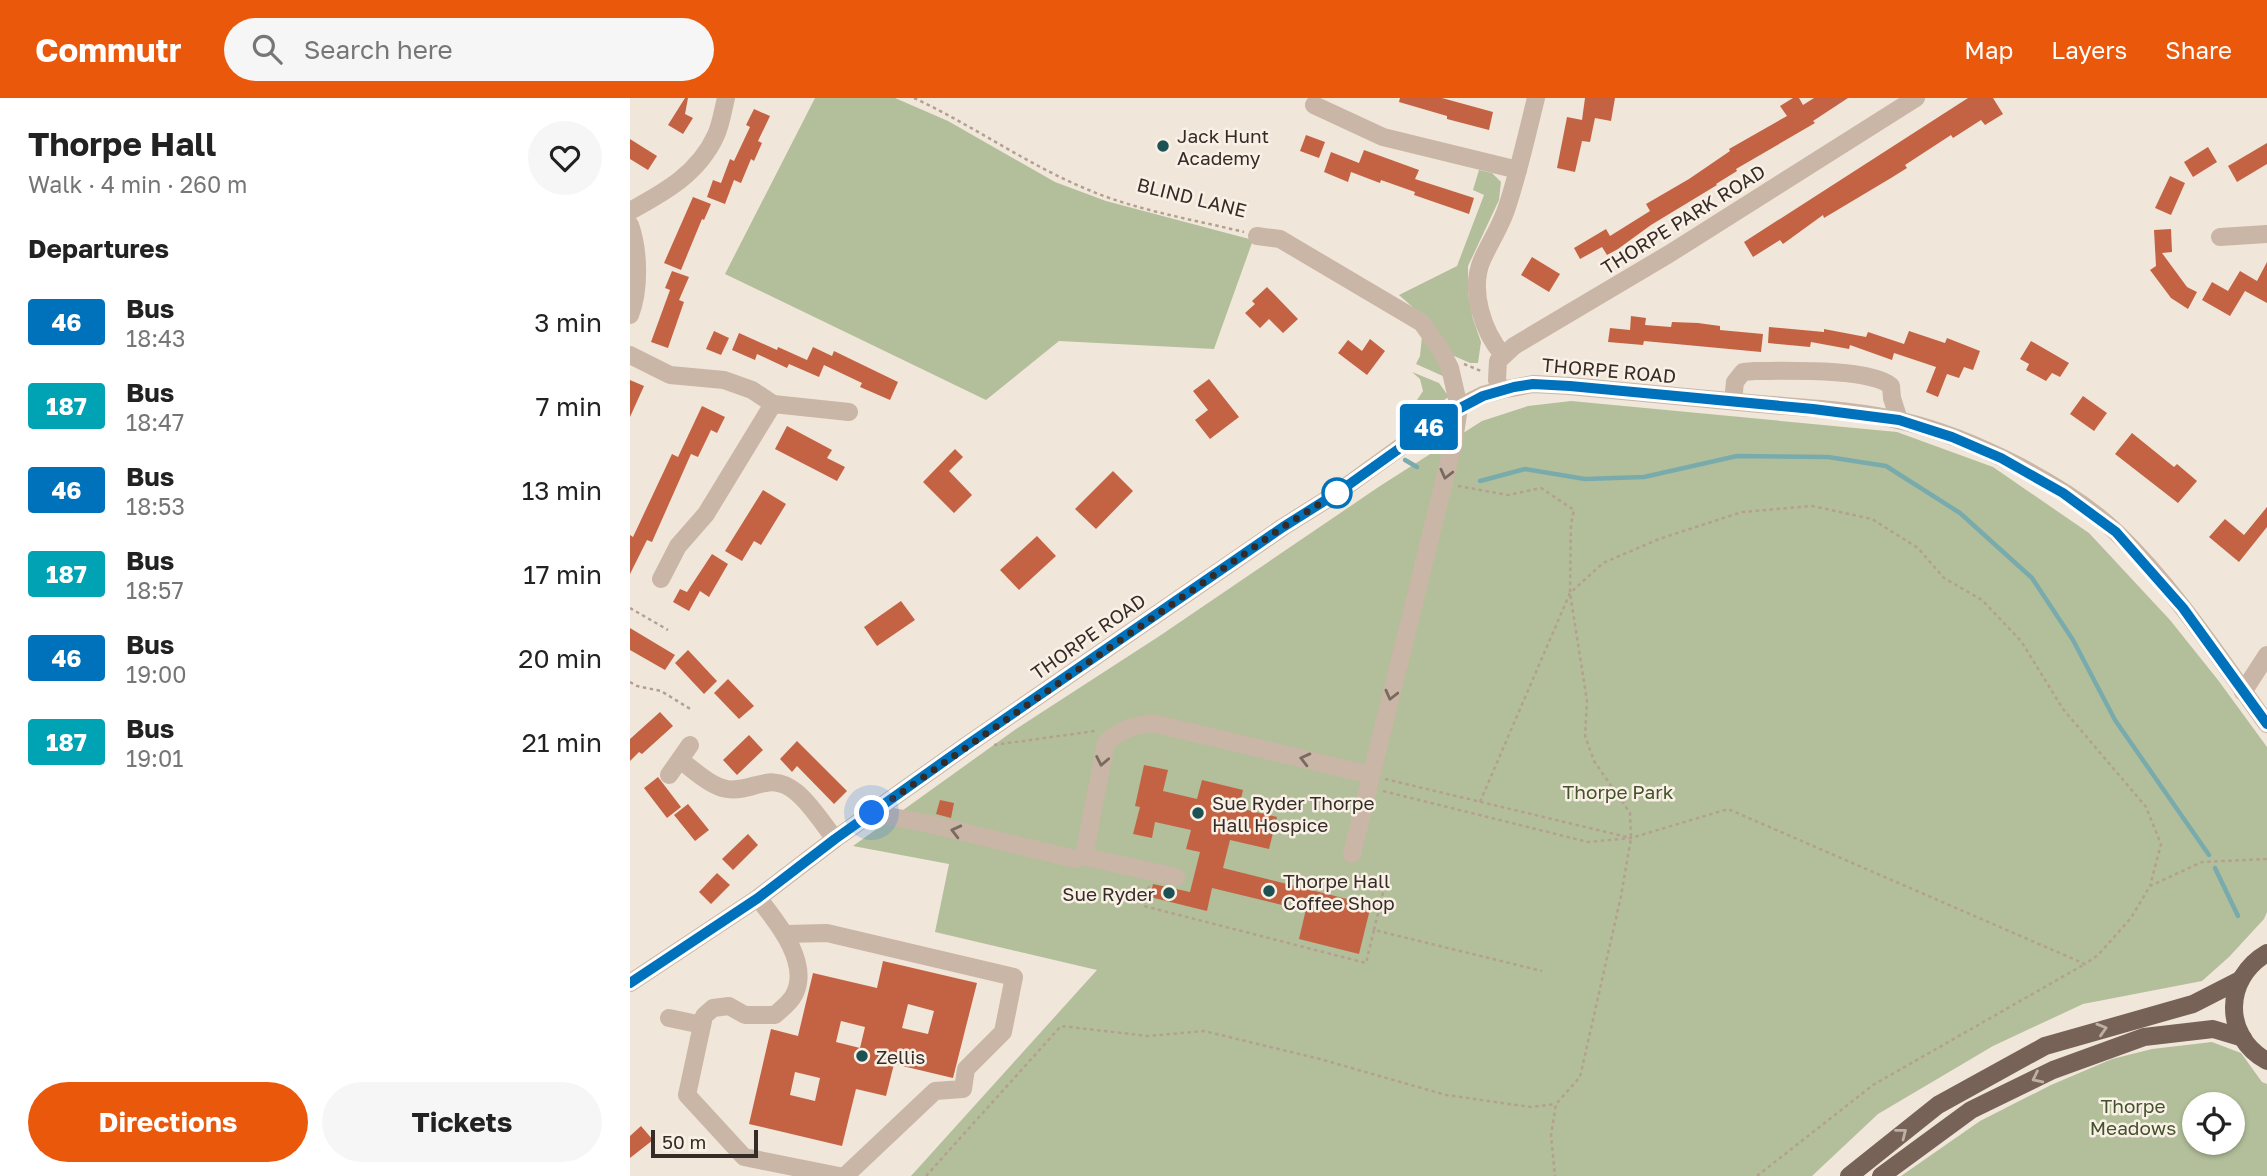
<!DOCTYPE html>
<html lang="en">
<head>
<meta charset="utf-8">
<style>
  :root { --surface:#fff; --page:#f6f6f6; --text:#222; --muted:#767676; --accent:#ea580c }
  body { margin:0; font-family:"Golos Text",sans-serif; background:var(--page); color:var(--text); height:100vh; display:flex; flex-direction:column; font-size:26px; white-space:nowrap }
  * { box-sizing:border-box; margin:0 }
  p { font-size:23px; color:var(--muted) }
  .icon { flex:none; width:38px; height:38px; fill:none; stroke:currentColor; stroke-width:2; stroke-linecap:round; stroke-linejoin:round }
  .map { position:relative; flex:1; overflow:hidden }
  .panel { display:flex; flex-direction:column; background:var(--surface); width:630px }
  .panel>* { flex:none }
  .badge { padding:0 14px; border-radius:5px; font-size:24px; line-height:46px }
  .fabs { position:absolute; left:1552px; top:994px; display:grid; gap:14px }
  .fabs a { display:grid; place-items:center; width:63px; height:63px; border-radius:50%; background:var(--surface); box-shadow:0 2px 5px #0004; font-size:35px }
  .scale { position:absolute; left:21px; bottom:18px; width:107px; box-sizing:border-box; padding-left:7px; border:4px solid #352b27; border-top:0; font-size:19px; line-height:24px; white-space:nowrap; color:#352b27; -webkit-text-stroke:5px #f9f0e6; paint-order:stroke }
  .you { position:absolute; width:35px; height:35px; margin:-18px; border:5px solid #fff; border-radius:50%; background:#1a73e8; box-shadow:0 0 0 10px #1a73e833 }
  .map>.badge { position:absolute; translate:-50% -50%; box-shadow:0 0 0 4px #fff }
  h2 { padding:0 28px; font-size:26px; line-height:63px }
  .round { display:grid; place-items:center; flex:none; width:74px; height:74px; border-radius:37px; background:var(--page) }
  .summary { display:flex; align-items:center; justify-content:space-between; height:119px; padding:0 28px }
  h1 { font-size:33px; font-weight:700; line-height:52px }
  .cta { display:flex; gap:14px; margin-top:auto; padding:14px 28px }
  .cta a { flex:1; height:80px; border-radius:42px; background:var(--accent); color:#fff; font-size:28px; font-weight:700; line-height:80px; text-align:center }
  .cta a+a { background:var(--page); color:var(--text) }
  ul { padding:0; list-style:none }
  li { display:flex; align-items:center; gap:21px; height:84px; padding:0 28px }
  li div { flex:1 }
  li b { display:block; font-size:26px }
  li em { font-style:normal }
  li .badge { min-width:77px; font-weight:700; text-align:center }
  header { display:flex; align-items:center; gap:42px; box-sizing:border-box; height:98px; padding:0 35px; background:var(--accent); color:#fff }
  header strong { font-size:33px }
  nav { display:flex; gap:38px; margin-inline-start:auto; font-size:24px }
  .search { width:490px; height:63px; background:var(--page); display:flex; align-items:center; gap:18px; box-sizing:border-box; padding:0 24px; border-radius:38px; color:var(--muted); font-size:26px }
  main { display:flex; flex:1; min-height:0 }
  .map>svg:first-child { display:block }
  .green { fill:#b3bf9a; fill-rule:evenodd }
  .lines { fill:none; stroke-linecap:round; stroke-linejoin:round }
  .stream { stroke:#79abad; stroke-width:4.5 }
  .building { fill:#c46344; fill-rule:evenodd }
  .path { stroke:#b4a090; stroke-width:2.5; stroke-dasharray:3.5 3.5; stroke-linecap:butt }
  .minor { stroke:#c9b6a6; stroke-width:18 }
  .major { stroke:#776258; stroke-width:18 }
  .oneway { stroke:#786a60 }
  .oneway2 { stroke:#beb0a6 }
  .line-casing { stroke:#fff; stroke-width:16 }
  .line { stroke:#0072bc; stroke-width:10 }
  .walk { stroke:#352b27; stroke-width:7; stroke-dasharray:0 12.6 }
  .poi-dot { fill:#1d5255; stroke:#f9f0e6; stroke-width:2.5 }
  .stop-dot { fill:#fff; stroke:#0072bc; stroke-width:3.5 }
  .labels { text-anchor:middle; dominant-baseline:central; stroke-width:5; stroke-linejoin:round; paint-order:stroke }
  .poi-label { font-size:19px; fill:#352b27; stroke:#f9f0e6; text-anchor:start }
  .street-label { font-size:19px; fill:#352b27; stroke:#f9f0e6 }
  .park-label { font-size:19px; fill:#44522b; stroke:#f9f0e6 }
</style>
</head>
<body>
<header>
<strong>Commutr</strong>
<div class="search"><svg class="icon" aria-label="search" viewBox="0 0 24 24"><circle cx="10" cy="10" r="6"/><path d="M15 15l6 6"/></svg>Search here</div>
<nav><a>Map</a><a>Layers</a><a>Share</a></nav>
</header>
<main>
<section class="panel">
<div class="summary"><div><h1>Thorpe Hall</h1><p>Walk · 4 min · 260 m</p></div><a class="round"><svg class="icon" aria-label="heart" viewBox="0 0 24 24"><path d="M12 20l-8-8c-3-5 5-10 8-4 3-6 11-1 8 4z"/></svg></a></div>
<h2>Departures</h2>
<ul>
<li><span class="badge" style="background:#0072bc;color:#fff">46</span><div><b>Bus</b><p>18:43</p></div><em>3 min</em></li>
<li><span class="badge" style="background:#00a3b4;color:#fff">187</span><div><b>Bus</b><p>18:47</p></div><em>7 min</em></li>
<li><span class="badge" style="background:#0072bc;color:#fff">46</span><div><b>Bus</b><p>18:53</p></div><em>13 min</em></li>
<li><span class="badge" style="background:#00a3b4;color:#fff">187</span><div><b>Bus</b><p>18:57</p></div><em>17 min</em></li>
<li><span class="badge" style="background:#0072bc;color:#fff">46</span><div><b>Bus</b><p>19:00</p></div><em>20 min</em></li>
<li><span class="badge" style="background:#00a3b4;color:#fff">187</span><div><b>Bus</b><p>19:01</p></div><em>21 min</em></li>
</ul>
<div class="cta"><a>Directions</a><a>Tickets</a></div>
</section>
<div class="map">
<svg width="1637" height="1078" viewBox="0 0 1637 1078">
  <rect width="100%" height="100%" fill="#f1e6da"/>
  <g class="green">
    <path d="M185,0h80l53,23 107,61 51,19 147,39 -39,109 -155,-8 -73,59 -261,-126z"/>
    <path d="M849,72l13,3 9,9 -2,18 -31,66v27l5,26 8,23 -3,21h-8l-18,-8 -17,-28 -36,-32 58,-29 27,-71 -11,-5z"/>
    <path d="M785,229l16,11 14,39 -29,-13 4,-8 2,-20z"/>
    <path d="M782,274l27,11 10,14 -33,20 -19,7 14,-15 12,-18 -3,-12z"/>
    <path d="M941,303l326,31 96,35 96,66 81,87 48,60 49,67v165l-3,7 -35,38 -27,24 -119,23 -90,42 -115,68 -66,62h-901l186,-206 -162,-38 14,-68 -96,-18 163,-117 145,-94 219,-149 102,-65 46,-15z"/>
    <path d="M1582,944l29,11 21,29 5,2v92h-366l79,-55 71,-36 61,-26 40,-10zM1564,1006h39v39h-39z"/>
  </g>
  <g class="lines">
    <g class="stream">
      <path d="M775,362l12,7"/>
      <path d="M850,383l45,-12 60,10 59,-2 93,-21 91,1 58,9 74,47 72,65 41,62 42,80 94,135"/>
      <path d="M1585,770l23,48"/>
    </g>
  </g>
  <g class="building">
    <path d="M55,0h3l-3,16 8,4 -10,16 -15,-9z"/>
    <path d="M770,0h42l51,14 -4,18 -42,-11v-3l-48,-14z"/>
    <path d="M955,0h30l-4,23 -16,-3 -5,24 -8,-1 -7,31 -18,-4 10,-51 15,3z"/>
    <path d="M1163,0h6l4,7 11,-7h34l-35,23 2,2 -79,46 1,2 -21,13 1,1 -66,40 -33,24 -11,6 -5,-8 -22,12 -6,-11 32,-19 4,7 40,-25 -4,-7 43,-25 41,-28 -1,-2 58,-33 -7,-10z"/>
    <path d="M1338,0h25l10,16 -18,11 -4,-5 -28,18 -2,-3 -46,30 2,3 -16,10 -67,40 -1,-3 -40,29 -3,-4 -27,17 -9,-15z"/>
    <path d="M124,11l16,7 -12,25 4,2 -8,18 -3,-2 -10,24 -7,-3 -9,24 -18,-7 6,-17 8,3 9,-24 4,2 16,-34 -4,-2z"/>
    <path d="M676,37l19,7 -6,16 -19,-7z"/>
    <path d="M0,41l27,17 -9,14 -18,-11z"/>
    <path d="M1637,45v21l-30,18 -9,-16z"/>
    <path d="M1578,49l9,15 -24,15 -9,-15z"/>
    <path d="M734,52l55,20 -4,9 59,19 -5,16 -55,-19 1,-3 -34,-12 -1,3 -29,-11 -3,10 -24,-10 7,-20 28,11z"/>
    <path d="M1540,78l15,7 -14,32 -16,-7z"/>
    <path d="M63,99l18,7 -7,16 -2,-1 -21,51 -17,-7z"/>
    <path d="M1541,131l1,23 -10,1 25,34 10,5 -9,17 -17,-11 -21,-28 6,-4 -2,-36z"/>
    <path d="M902,159l28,17 -11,18 -28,-17z"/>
    <path d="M1637,164v41l-22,-12 -15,25 -28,-16 10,-18 16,9 12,-20 17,10z"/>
    <path d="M42,173l17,6 -10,23 5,2 -16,46 -17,-6 19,-52 -5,-2z"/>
    <path d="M637,189l31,32 -15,14 -14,-14 -9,9 -15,-15 10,-9 -3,-3z"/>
    <path d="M1001,218l15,2 -1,7 26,2 1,-5 26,1 22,3v4l43,4 -2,18 -117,-11 -1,4 -35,-3 2,-14 20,2z"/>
    <path d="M1139,229l55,5v-3l42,8 2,-5 36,12 5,-13 36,12 2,-5 33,13 -7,19 -9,-3 -5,11 -12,-4 -9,23 -12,-5 10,-25 -42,-14 -2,7 -42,-15 -1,4 -38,-7 -1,5 -42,-4z"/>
    <path d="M84,233l15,7 -8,17 -15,-6z"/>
    <path d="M109,235l38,17 1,-3 29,13 6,-13 19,9 2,-5 64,31 -8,18 -30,-13 2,-4 -38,-18 -5,12 -30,-13 -2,4 -30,-14 -2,6 -23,-10z"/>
    <path d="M740,241l15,12 -18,24 -29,-22 10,-13 14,11z"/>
    <path d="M1401,243l38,22 -9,14 -8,-4 -6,8 -20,-11 3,-6 -9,-5z"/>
    <path d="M579,281l30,38 -29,22 -15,-19 13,-10 -15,-19z"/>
    <path d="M0,282l14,6 -14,31z"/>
    <path d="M1453,298l24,17 -13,18 -24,-17z"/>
    <path d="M72,308l23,11 -8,16 -6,-3 -13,27 -7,-3 -39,88 -5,-2 -17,34v-39l3,2 39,-83 6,3z"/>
    <path d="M157,328l45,24 -5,8 18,9 -8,14 -62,-32z"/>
    <path d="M1502,335l42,34 3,-3 20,17 -19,22 -63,-49z"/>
    <path d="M325,351l8,8 -14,14 23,24 -18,18 -31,-31z"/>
    <path d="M483,373l20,20 -37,38 -21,-20z"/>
    <path d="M133,392l23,14 -25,41 -7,-4 -12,20 -17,-10z"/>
    <path d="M1637,409v20l-28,35 -30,-25 16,-18 19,16z"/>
    <path d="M407,438l19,20 -37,34 -19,-20z"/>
    <path d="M82,456l16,10 -19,33 -9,-6 -11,20 -16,-9 7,-13 7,3z"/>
    <path d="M271,503l14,19 -38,26 -13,-19z"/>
    <path d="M0,530l45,27 -10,15 -35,-20z"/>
    <path d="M58,552l29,31 -13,13 -29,-31z"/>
    <path d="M98,581l26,27 -15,13 -25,-26z"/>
    <path d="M30,614l13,14 -31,28 -3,-2 -9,9v-22z"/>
    <path d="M119,637l14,15 -26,25 -14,-15z"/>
    <path d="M167,643l50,50 -13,13 -37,-38 -5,6 -12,-13z"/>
    <path d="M514,667l24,5 -5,21 34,8 5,-19 41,10 -4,18 38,9 -8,32 -39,-9 -7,28 148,37 -12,49 -60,-15 8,-34 -23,-6 -2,6 -70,-17 -5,23 -57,-14 3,-13 37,8 10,-40 -14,-3 5,-19 -36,-8 -3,16 -19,-4 7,-27 -5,-1z"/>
    <path d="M28,679l23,30 -14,11 -23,-30z"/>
    <path d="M310,702l14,3 -3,15 -15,-4z"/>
    <path d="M58,706l21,26 -14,11 -21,-26z"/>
    <path d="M118,736l10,11 -25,25 -11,-11z"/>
    <path d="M87,775l13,12 -19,19 -12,-12z"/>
    <path d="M253,863l94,22 -24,95 -59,-14 -8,32 -30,-7 -14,57 -93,-22 22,-95 27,7 15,-63 64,15zM278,906l26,7 -6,23 -26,-6zM211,923l24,6 -5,21 -24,-6zM165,974l25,6 -5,23 -25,-6z"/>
    <path d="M11,1028l12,14 -23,18v-22z"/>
  </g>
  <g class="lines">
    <g class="path">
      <path d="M284,0c58,27 111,65 170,90 50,22 107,31 160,44"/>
      <path d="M834,266l17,7"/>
      <path d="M828,388l50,9 33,-7 33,22 -3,14 -1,69 17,108 -2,35 9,25 36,52 1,25 -10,58 -41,181 -24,27 -5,31 4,41"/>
      <path d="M0,510l38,22"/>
      <path d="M0,584l7,4 24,5 31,19"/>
      <path d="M364,647l101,-14"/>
      <path d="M755,681l242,58"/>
      <path d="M753,693l205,51 43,-4 97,-29 357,155 13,-9 33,-37 19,-32 52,-24 65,-3"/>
      <path d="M850,704l90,-209 33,-30 56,-24 83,-27 70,-6 60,13 46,29 26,30 38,22 39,41 42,68 83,98 15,37 -11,42"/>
      <path d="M519,788l-5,20 222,57 8,-33 168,41"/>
      <path d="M744,832l14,-58"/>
      <path d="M296,1078l135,-150 87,10 56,-5 116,28 126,36 85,12 25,-3"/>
      <path d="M1127,1078l116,-91 212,-121"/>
    </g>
    <g class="minor">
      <path d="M684,7l69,32 135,33"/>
      <path d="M0,113c35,-19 69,-38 86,-76 5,-11 7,-25 10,-37"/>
      <path d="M0,127c9,26 10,64 0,90"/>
      <path d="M627,138l23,3 142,84 19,27 9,18 9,39 -5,34 -102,413"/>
      <path d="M1590,139l47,-3"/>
      <path d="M0,257l40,20 54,5 28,10 21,14 76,8"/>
      <path d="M873,257c-20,-23 -34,-65 -21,-95 8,-18 19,-34 25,-53 12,-36 20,-73 29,-109"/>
      <path d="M871,292l-4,-10 1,-19 16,-15 155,-92 247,-156"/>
      <path d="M1103,303l2,-19 8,-10 12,-1c30,0 115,-3 136,15l1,12 7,22"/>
      <path d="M31,481l17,-33 28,-32 67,-110"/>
      <path d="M1613,594l24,-37"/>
      <path d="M50,662c14,10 30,26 47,29 26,4 42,-19 69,3 15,12 27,32 39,47"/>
      <path d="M39,677l21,-30"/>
      <path d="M242,715l53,10 150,36 7,-3 3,-5 21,-108c14,-14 27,-17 46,-20l219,52"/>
      <path d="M452,758l94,21"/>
      <path d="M128,800c19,24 53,65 36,97 -4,8 -13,14 -19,20h-30l-16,-9 -16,2 -9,8 -17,79 57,62 95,19"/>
      <path d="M156,836l41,-1 187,44 -11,55 -37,37 -3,20 -28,2 -90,85"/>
      <path d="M0,885l128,-85 77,-59 132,-94 316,-218 54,-34 94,-68 28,-18 24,-12 18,-5 32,-6 37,2c64,6 127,12 190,18 47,4 96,6 142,17 68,16 164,63 215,112 58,56 103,126 150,191"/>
      <path d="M39,920l33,7"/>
    </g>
    <g class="major">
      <path d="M1637,855c-43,25 -45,83 0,108"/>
      <path d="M1219,1078l89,-71 107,-59 148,-42 47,-24"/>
      <path d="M1251,1078l90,-66 82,-40 91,-33 69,-8 30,9"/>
    </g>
  </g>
  <defs><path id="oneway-chevron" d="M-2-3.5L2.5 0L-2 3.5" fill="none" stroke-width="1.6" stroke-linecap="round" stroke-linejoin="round" transform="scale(1.75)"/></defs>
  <g class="oneway">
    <use href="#oneway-chevron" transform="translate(816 376) rotate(104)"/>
    <use href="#oneway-chevron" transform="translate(761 597) rotate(104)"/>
    <use href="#oneway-chevron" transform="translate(675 661) rotate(-166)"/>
    <use href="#oneway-chevron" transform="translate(472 663) rotate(101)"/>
    <use href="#oneway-chevron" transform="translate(326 733) rotate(-166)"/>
  </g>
  <g class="oneway2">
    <use href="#oneway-chevron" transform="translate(1472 931) rotate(-17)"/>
    <use href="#oneway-chevron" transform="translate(1407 980) rotate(154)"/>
    <use href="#oneway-chevron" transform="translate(1272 1035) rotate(-38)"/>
  </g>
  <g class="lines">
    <g class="line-casing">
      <path id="line" d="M0,885l128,-85 77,-59 132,-94 316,-218 54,-34 108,-77 38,-20 31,-9 19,-3 37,2 243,23 86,11 53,17 49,21 62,35 53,39 67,76 84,116"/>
    </g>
    <use href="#line" class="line"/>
    <path class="walk" d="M242,715l411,-286 54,-34"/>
  </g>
  <g class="poi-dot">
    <circle cx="533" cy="48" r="7"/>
    <circle cx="568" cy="715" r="7"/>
    <circle cx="639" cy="793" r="7"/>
    <circle cx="539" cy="795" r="7"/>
    <circle cx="232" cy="958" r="7"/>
  </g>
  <circle class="stop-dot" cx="707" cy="395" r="14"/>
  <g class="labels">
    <g class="poi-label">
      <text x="547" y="37">Jack Hunt<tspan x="547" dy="22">Academy</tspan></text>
      <text x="582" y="704">Sue Ryder Thorpe<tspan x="582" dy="22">Hall Hospice</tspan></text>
      <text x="653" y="782">Thorpe Hall<tspan x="653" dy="22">Coffee Shop</tspan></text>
      <text x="525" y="795" text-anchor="end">Sue Ryder</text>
      <text x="246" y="958">Zellis</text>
    </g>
    <g class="street-label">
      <text transform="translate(562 99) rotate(14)">BLIND LANE</text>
      <text transform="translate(1053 121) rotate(-32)">THORPE PARK ROAD</text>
      <text transform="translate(979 272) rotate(5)">THORPE ROAD</text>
      <text transform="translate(458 538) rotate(-35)">THORPE ROAD</text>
    </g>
    <g class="park-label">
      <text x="988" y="693">Thorpe Park</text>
      <text x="1503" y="1007">Thorpe<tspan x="1503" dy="22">Meadows</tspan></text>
    </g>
  </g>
</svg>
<div class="fabs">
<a><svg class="icon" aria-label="locate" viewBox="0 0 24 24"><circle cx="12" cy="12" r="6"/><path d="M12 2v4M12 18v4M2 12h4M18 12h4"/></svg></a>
</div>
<div class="scale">50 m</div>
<div class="you" style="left:242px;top:715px"></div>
<b class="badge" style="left:799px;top:329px;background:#0072bc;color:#fff">46</b>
</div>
</main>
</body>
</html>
